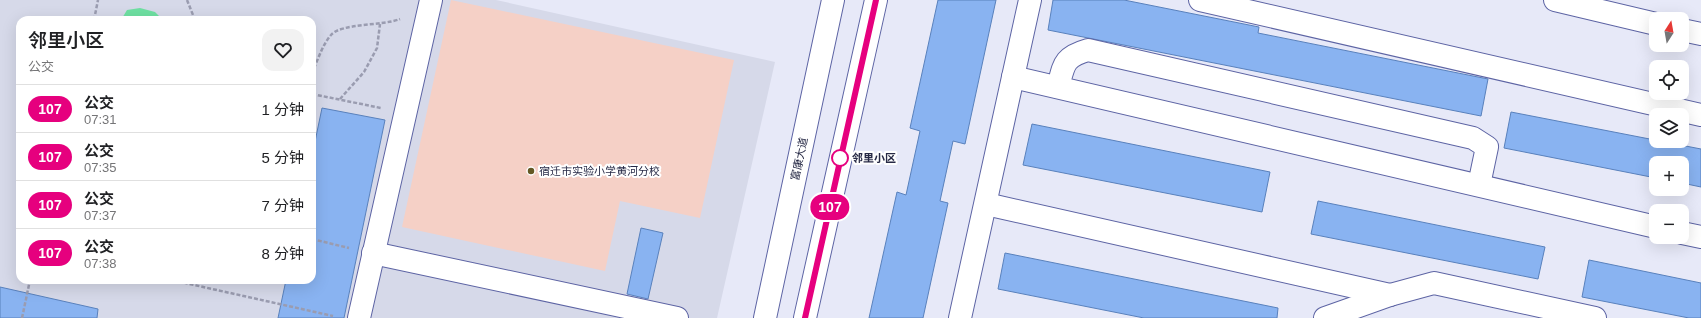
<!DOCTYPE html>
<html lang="zh">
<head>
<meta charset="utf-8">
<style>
  :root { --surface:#fff; --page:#f2f2f2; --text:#202124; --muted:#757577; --line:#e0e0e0 }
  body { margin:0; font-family:Helvetica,"Noto Sans SC",sans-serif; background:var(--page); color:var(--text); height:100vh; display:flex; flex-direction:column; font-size:15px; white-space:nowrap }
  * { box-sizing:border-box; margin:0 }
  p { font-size:13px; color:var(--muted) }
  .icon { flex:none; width:22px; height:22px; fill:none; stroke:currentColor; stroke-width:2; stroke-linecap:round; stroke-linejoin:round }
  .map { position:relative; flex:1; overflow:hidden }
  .details { position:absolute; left:16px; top:16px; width:300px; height:268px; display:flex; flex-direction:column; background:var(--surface); border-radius:12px; box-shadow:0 4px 16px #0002 }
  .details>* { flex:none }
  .badge { padding:0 8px; border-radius:13px; font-size:14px; line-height:26px }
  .needle { width:26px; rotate:11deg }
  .tools { position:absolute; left:1649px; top:12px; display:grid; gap:8px }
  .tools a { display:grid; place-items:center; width:40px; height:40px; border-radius:8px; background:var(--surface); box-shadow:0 4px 16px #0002; font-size:20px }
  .map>.badge { position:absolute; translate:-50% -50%; box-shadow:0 0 0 2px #fff }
  .round { display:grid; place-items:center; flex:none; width:42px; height:42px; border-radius:12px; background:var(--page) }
  .summary { display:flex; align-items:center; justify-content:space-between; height:68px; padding:0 12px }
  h1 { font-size:19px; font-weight:600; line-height:30px }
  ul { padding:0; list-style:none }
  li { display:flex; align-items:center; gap:12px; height:48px; padding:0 12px; border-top:1px solid var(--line) }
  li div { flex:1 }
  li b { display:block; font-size:15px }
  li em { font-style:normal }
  li .badge { min-width:44px; font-weight:700; text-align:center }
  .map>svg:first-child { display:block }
  .built { fill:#d6d9e9; fill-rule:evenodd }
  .green { fill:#f5d0c6 }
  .water { fill:#6ee0a2 }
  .building { fill:#89b3f1; stroke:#5981bc }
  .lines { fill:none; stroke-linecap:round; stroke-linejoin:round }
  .minor-casing { stroke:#5d64a4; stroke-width:24 }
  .path { stroke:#9a9cb0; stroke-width:2.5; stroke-dasharray:4 2; stroke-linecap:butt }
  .minor { stroke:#fff; stroke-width:22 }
  .line-casing { stroke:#fff; stroke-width:9 }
  .line { stroke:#e6007e; stroke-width:6 }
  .stop-dot { fill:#fff; stroke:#e6007e; stroke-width:2 }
  .poi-dot { fill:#635824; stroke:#fff; stroke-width:1.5 }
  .labels { text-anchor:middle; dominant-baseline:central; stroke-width:4; stroke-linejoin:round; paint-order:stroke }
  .stop-label { font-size:11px; font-weight:bold; fill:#262945; stroke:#fff; text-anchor:start }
  .street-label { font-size:11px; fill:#262945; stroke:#fff }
  .poi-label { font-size:11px; fill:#262945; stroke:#fff; text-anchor:start }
</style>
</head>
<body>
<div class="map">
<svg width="1701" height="318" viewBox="0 0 1701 318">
  <rect width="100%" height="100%" fill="#e7e9f8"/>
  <path class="built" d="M0,0h496l279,62 -58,256h-717zM20,20h292v260h-292z"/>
  <path class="green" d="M451,0l283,60 -34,158 -80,-17 -15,70 -203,-44z"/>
  <path class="water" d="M140,8l15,4 8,8h-42l6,-10z"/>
  <g class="building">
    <path d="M938,0h58l-31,144 -12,-3 -13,60 8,2 -25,115h-54l28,-126 9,3 14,-64 -10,-3z"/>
    <path d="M1053,0h71l135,27 -1,6 230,46 -7,37 -433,-86z"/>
    <path d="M322,108l63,12 -41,198h-66l8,-38h26v-124z"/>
    <path d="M1511,112l190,37v38l-19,-4v-20h-26v15l-152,-30z"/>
    <path d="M1032,124l238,48 -8,40 -239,-47z"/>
    <path d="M1318,201l227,46 -7,32 -227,-45z"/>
    <path d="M641,228l22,5 -15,66 -21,-5z"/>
    <path d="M1005,253l273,55 -1,10h-133l-146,-29z"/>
    <path d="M1589,260l112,23v35h-12l-107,-21z"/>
    <path d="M0,287l98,22 -1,9h-97z"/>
  </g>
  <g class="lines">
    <g class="minor-casing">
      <g id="minor">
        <path d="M1200,0l501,115"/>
        <path d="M1555,0l101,24"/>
        <path d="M1682,30l19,4"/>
        <path d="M1013,77l17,-77"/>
        <path d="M1058,87c6,-22 5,-30 30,-37l385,88 14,9 -8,38"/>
        <path d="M986,204l404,91"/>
        <path d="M1682,233l19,4"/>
        <path d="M373,253l304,65"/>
        <path d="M359,318l72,-318"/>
        <path d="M765,318l68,-318"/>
        <path d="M805,318l71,-318"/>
        <path d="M960,318l53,-241 643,150"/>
        <path d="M1325,318l65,-23 44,-12 161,35"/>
      </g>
    </g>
    <g class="path">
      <path d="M187,0l8,20"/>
      <path d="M94,20l4,-20"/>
      <path d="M312,49l2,19 -2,27"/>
      <path d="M314,68c5,-11 9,-24 17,-33 10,-12 52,-9 69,-16"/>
      <path d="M312,94l69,14"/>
      <path d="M340,99l24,-27 13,-24 3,-24"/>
      <path d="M312,239l37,9"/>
      <path d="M172,280l161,36"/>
      <path d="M22,318l8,-38"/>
    </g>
    <use href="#minor" class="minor"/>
  </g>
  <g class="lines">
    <g class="line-casing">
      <path id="line" d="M805,318l71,-318"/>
    </g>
    <use href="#line" class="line"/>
  </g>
  <circle class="stop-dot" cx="840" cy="158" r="8"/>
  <circle class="poi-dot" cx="531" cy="171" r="4"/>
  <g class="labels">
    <g class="stop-label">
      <text x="852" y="158">邻里小区</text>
    </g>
    <g class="street-label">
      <text transform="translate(799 159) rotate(-78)">富康大道</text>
    </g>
    <g class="poi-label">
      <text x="539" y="171">宿迁市实验小学黄河分校</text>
    </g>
  </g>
</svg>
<div class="tools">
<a><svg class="needle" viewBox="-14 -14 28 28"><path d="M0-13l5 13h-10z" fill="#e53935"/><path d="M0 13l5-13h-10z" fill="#757577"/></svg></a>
<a><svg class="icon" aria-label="locate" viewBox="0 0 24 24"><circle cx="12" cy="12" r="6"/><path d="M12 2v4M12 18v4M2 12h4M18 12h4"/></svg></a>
<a><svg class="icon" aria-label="layers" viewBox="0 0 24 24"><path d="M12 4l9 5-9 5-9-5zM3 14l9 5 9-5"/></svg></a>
<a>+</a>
<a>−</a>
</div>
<b class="badge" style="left:830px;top:207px;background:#e6007e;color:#fff">107</b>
<section class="details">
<div class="summary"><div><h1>邻里小区</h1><p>公交</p></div><a class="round"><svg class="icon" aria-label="heart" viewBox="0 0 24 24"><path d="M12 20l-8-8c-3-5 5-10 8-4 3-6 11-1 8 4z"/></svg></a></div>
<ul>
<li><span class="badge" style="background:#e6007e;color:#fff">107</span><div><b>公交</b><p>07:31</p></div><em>1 分钟</em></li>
<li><span class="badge" style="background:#e6007e;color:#fff">107</span><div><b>公交</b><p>07:35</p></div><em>5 分钟</em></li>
<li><span class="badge" style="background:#e6007e;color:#fff">107</span><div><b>公交</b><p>07:37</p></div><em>7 分钟</em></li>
<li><span class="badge" style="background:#e6007e;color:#fff">107</span><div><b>公交</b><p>07:38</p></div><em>8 分钟</em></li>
</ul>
</section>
</div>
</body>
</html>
